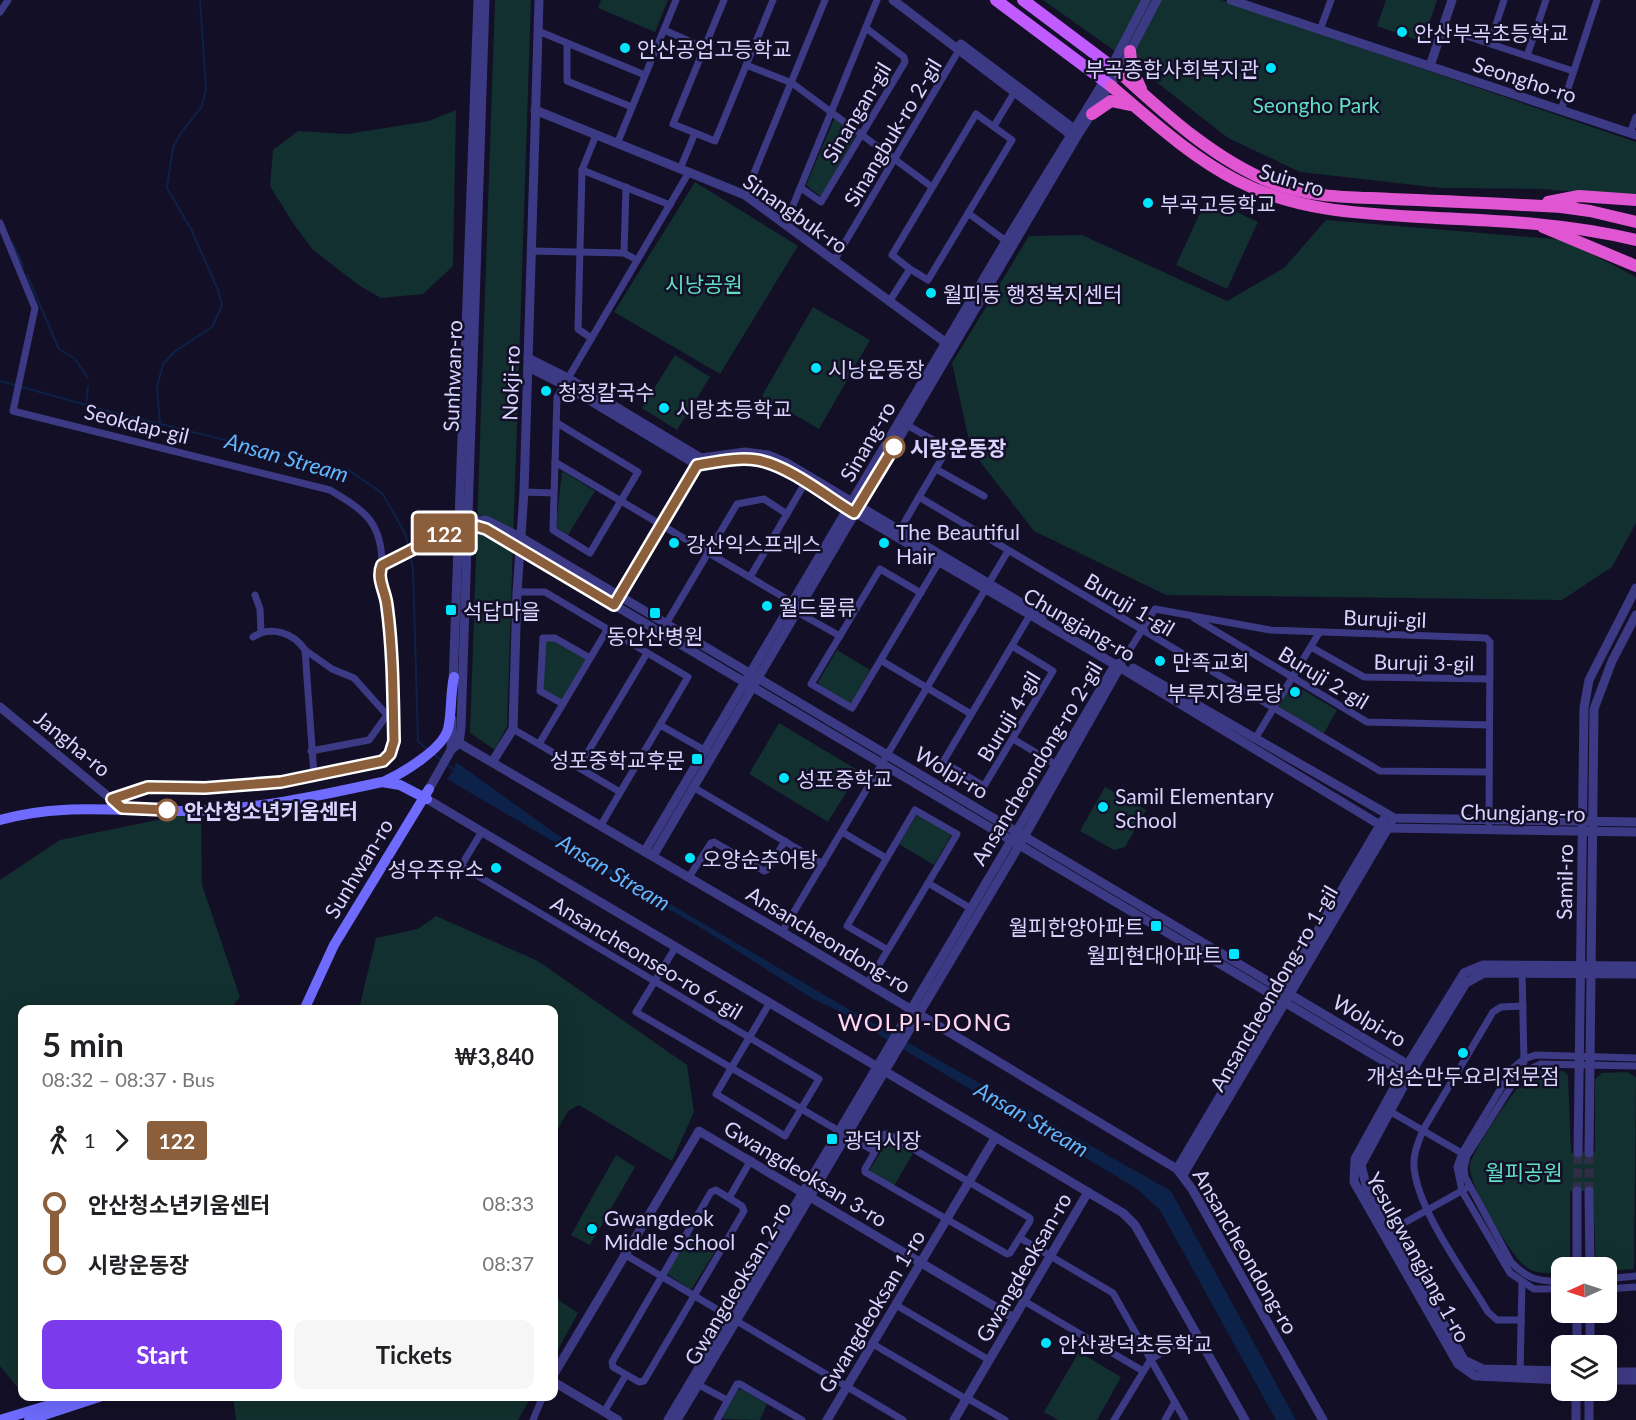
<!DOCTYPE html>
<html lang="en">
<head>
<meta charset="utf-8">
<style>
  :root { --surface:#fff; --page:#f6f6f6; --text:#202124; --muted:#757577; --accent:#7c3aed }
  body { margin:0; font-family:Lato,"Noto Sans KR",sans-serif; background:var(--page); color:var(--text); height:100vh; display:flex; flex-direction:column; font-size:22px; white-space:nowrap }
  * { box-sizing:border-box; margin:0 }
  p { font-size:20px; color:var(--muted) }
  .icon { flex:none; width:33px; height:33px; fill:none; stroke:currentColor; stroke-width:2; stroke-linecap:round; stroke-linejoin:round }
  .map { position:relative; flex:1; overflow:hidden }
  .side { position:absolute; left:18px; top:1005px; width:540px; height:396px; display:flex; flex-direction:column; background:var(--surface); border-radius:12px; box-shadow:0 6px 24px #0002 }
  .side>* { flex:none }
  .badge { padding:0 12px; border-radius:4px; font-size:21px; line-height:39px }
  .needle { width:39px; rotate:267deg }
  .tools { position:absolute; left:1551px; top:1257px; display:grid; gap:12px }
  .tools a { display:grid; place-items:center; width:66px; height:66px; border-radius:12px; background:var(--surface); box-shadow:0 6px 24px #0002; font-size:30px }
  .map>.badge { position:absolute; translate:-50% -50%; box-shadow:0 0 0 3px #fff }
  .legs { display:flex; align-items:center; gap:9px; height:66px; padding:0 24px; font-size:20px }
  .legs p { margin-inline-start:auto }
  .overview { display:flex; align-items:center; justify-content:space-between; height:102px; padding:0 24px }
  h1 { font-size:33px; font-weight:700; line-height:45px }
  .cta { display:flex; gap:12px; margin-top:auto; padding:12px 24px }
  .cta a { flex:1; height:69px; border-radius:12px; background:var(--accent); color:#fff; font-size:24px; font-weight:700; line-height:69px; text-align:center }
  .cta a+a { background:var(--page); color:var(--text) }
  ul { padding:0 24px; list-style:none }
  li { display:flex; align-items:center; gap:21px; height:60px; font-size:22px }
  li i { display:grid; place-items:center; width:9px; height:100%; margin:0 8px; background:currentColor }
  li i::after { content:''; width:15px; height:15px; margin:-8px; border:4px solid; border-radius:50%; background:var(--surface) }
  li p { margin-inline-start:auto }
  li:first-child i { background:linear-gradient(#0000 50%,currentColor 0) }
  li:last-child i { background:linear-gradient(currentColor 50%,#0000 0) }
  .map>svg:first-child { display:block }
  .green { fill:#12302f }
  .water { fill:#0c2248 }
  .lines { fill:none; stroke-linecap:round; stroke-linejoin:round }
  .stream { stroke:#0c2248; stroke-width:2 }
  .tertiary-tunnel { stroke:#312d47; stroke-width:9; stroke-dasharray:9 4.5; stroke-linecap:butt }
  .minor { stroke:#3d3a85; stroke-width:7 }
  .tertiary { stroke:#3d3a85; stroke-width:9 }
  .secondary { stroke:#6f6bff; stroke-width:10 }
  .primary { stroke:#c25bff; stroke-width:12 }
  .trunk { stroke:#e055d1; stroke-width:12 }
  .line-1-casing { stroke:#fff; stroke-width:14 }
  .line-1 { stroke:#8b5e3c; stroke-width:9 }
  .poi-dot { fill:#00e5ff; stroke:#130f26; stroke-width:2 }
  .stop-1-dot { fill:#fff; stroke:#8b5e3c; stroke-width:3 }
  .labels { text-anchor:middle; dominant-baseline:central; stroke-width:5; stroke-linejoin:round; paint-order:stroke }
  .poi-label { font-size:21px; fill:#d9d4ff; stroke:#130f26; text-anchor:start }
  .street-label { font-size:21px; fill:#d9d4ff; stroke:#130f26 }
  .park-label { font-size:21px; fill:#5fe0c0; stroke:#130f26 }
  .stop-label { font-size:21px; font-weight:bold; fill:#d9d4ff; stroke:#130f26; text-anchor:start }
  .water-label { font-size:22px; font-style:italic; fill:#62b6ff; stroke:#130f26 }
  .quarter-label { font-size:24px; letter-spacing:1.5px; fill:#ffd6f0; stroke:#130f26 }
</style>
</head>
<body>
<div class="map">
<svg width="1636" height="1420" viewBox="0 0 1636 1420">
  <rect width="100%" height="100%" fill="#130f26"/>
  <g class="green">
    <path d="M495,0h36l-24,726 -12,24 -25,-17z"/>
    <path d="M601,0h67l-13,32 -57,-24z"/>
    <path d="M1043,0h178l415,142v54l-96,-7 -99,-1 -141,-16 -72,-34 -92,-72z"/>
    <path d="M1386,0h51l-14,42 -46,-16z"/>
    <path d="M456,110l-3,156 -30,28 -42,4 -21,-12 -47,-36 -20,-27 -23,-37 3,-36 25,-19 49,3 82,-13z"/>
    <path d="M835,117l22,17 -36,63 -15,-12z"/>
    <path d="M695,182l103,64 -78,128 -106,-62z"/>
    <path d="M1207,198l51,24 -31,67 -51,-24z"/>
    <path d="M1326,220l239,20 71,37v246l-24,44 -50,33 -396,-5 -132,-64 -63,-81 -19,-87 77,-127 53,-1 145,66 57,-33z"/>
    <path d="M813,307l57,33 -51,89 -57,-33z"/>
    <path d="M675,355l35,22 -33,53 -35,-22z"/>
    <path d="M562,471l33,20 -27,44 -12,-8z"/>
    <path d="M544,639h10l32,19 -25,43 -18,-10z"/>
    <path d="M837,650l33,20 -18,32 -3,1 -30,-18 -1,-3z"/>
    <path d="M1295,685l42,25 -14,25 -42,-25 -1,-5 11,-19z"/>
    <path d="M779,723l80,48 -31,51 -79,-48z"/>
    <path d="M1105,787l41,23 -21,37 -11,3 -34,-19z"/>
    <path d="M201,811l1,74 38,112 -10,12 -208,1v380l-5,-3 -17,-21v-486l60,-40z"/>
    <path d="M918,813l34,21 -18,31 -35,-21z"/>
    <path d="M436,916l102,45 149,104 7,47 -22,49 -93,-56 -11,6 -14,25v-126l-195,-1 17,-71 42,-9z"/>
    <path d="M1563,1071l5,4 3,78 24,-1v-73l7,-6 25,-1 9,5 -2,192 -27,2 -1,-3 -10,-1 -3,-76h-23v76l-8,1 -1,4c-12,1 -24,3 -35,-5 -15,-11 -60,-85 -56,-103 3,-14 51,-88 65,-92 8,-2 20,-1 28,-1z"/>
    <path d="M889,1139l24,14 -19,33 -24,-14v-3z"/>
    <path d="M616,1155l19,12 -45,78 -19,-10z"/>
    <path d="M690,1234l26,16 -25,40 -24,-16z"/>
    <path d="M554,1297l24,16 -24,44z"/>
    <path d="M1079,1352l42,25 -24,43h-39l-14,-8z"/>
    <path d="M741,1389l26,15 -7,16 -37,-1v-3l15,-26z"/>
    <path d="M233,1397v-1l298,1 -13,23h-282z"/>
  </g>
  <path class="water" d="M456,762l96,69 74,47 224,132 321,181 125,229h-20l-116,-210 -24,-22 -297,-177 -26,-12 -107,-68 -259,-152 7,-9z"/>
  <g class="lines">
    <g class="stream">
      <path d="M12,242l12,25"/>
      <path d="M27,275l32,74 15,9 14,20"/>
      <path d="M0,381l104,29 246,61 32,22 23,40 4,15"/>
      <path d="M86,405l2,-18"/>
      <path d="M160,423l-3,-36 6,-23 11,-12 38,-25 10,-22 -4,-15 -27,-61 -24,-41 6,-41 8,-14 21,-27 4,-18 -6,-88"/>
      <path d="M410,554l3,15 5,172 10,9"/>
      <path d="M433,753l9,8"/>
      <path d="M447,764l7,6"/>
    </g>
    <g class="tertiary-tunnel">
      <path d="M1577,1191l1,-38"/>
      <path d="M1589,1191v-38"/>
    </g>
    <g class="minor">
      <path d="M724,0l-51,124 42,17 58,-141"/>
      <path d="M0,12l8,-12"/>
      <path d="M1442,28l131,43"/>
      <path d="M664,30l41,18"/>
      <path d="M1320,30l11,-30"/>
      <path d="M538,31l107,44"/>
      <path d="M567,43v38l65,26"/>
      <path d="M1490,43l14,-43"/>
      <path d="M1527,56l19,-56"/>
      <path d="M746,65l46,18 140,104"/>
      <path d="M1561,110l36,-110"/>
      <path d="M994,126l20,-33"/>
      <path d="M1630,133l6,-16"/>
      <path d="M617,144l59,-144"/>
      <path d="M680,169l15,-36"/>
      <path d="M582,170l88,35"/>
      <path d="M626,187l-2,66 13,7"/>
      <path d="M801,188l20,14 84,-140 -1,-5 -38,-29"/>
      <path d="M745,195l80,-195"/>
      <path d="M968,213l38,28"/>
      <path d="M0,223l35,85 -22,103 317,79c35,21 52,32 52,75"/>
      <path d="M785,225l92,-225"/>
      <path d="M531,251l93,2"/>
      <path d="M834,261l125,-211"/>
      <path d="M889,302l21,-33 -18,-14 84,-141 36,26 -84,140 -18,-11"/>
      <path d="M591,338l-13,-9 4,-159 14,-35"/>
      <path d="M557,423l81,49 -48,81 -37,-23 4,-133 132,-225"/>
      <path d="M907,425l35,20 3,8 -26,44 461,274 109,1"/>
      <path d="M555,462l240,142"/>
      <path d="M936,469l48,27"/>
      <path d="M524,492l30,1"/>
      <path d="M900,530l19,-33"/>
      <path d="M750,577l55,-94"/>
      <path d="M517,592h28l143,85 -87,148"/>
      <path d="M921,593l-41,-24 -69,115 41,24 87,-146"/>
      <path d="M255,595l5,14 1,23"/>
      <path d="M614,605l84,-142"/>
      <path d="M797,612l43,24"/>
      <path d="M1194,618l173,104 122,3"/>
      <path d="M666,624l71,-120 27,-5 23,15"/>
      <path d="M253,637c18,-12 41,-4 52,13l9,125"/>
      <path d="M1012,646l41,25 -69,115 -41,-24c29,-49 58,-98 87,-147"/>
      <path d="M1311,647l53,30 126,2"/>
      <path d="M305,650l27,19 22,9 33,37 7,2"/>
      <path d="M882,661l89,53"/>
      <path d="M1122,662l33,-53 115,21 216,8 4,4 -1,181"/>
      <path d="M563,704l-23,-13 3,-53h12l35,20"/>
      <path d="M660,725l46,26"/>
      <path d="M513,729l107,63"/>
      <path d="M1013,739l42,25"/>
      <path d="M1255,739l64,-106"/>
      <path d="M539,744l68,-114"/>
      <path d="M311,751l58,-11 18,-25"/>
      <path d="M579,767l68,-114"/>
      <path d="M693,787l130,77"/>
      <path d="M112,799l36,-12 57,1 76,-6 102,-21 7,-7 4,-13 -2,-92 -5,-47 -7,-31 5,-8"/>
      <path d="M842,832l44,26"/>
      <path d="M481,833l-20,33 358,213 -34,57 -69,-42 53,-90"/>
      <path d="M689,877l22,-34 3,-1 50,29 3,-1 18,-29"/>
      <path d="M928,883l42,25"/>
      <path d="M782,932l226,-381"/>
      <path d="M675,948l-39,64 203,119"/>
      <path d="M1522,971l2,91"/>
      <path d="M868,983c30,-50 60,-99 89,-149l-42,-24 -68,116 41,24"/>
      <path d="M1386,1109l79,46"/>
      <path d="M885,1134h3l142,84v3l-20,32 -3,1 -142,-82v-3z"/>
      <path d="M846,1135l28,16"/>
      <path d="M716,1190l26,16 2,5 -100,170 -5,1 -26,-15 -1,-5 99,-170z"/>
      <path d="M729,1198l22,-38"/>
      <path d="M1388,1232l77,-43"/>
      <path d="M1020,1238l93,55 72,127"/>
      <path d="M624,1254l279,166"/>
      <path d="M1606,1279l30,-3"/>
      <path d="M1562,1281c-23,1 -35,-2 -51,-19l-46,-85 -1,-9 3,-12 52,-82 22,-10 95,2"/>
      <path d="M1562,1289h-28l-24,-16 -48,-82 -5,-24 5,-14 51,-85 11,-9 12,-4 100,3"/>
      <path d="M1606,1289l30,-2"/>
      <path d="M1024,1301l119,70"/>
      <path d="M896,1305l93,55"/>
      <path d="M1521,1320h-24l-9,-8c-22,-37 -72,-104 -74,-146 -1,-13 5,-25 9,-36l70,-118 8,-5 22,-1"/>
      <path d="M873,1344l93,55"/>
      <path d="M1520,1373l2,-91"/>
      <path d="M697,1384l30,16"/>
      <path d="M967,1398l38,22"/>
      <path d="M604,1412l22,-37"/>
      <path d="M533,1420l10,-24"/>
      <path d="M717,1420l20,-36h3l62,36"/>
      <path d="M1114,1420l37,-61 44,-26"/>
      <path d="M1165,1420l10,-18"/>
    </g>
    <g class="tertiary">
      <path d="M893,0l182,138"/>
      <path d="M1231,0l405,135"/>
      <path d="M961,44l116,87"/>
      <path d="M1430,66l22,-66"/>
      <path d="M535,110l210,85 204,150"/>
      <path d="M528,358l40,20 133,80 44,-6 23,3 19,8 256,153"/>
      <path d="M528,367l36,18 133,80 46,-6 16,1 18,7 344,201 259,157 8,3 248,4"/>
      <path d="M471,523l15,-3 36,18 892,530"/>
      <path d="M388,562l69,-35 12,-3 17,5 923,547"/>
      <path d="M1133,668l261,150 242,4"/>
      <path d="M453,684l25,-684"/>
      <path d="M0,707l122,101"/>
      <path d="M459,743l323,189 395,237 15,20 131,231"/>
      <path d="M451,750l1,-31"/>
      <path d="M493,761l20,-32 4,-137 7,-100 15,-492"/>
      <path d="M429,789l22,-39 8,-7 2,-15 24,-728"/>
      <path d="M427,799l696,414 12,12 110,195"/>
      <path d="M645,851l361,-610 98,-160 42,-81"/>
      <path d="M653,856l426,-723 40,-61 38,-72"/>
      <path d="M1578,1153l6,-445 5,-28 47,-92"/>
      <path d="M1589,1153l5,-444 18,-48 24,-46"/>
      <path d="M1177,1169l206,-349"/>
      <path d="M1183,1175l208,-352"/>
      <path d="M1577,1191v77"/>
      <path d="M1589,1191l1,77"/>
      <path d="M1577,1346v-34"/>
      <path d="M1590,1346v-34"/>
      <path d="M1562,1371l-79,-2 -19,-9 -98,-175 -5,-20 48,-89 57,-93 18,-10 152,1"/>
      <path d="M1606,1372h30"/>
      <path d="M554,1374l145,-243 315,187"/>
      <path d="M1562,1380l-87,-4 -17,-12 -104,-182 1,-23 48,-87 61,-99 19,-8 153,1"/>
      <path d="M1606,1380h30"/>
      <path d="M554,1382l64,38"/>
      <path d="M668,1420l447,-755 5,-2"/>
      <path d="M677,1420l343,-576 101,-179"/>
      <path d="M827,1420l168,-282"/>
      <path d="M954,1420l134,-228"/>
      <path d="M1576,1420v-30"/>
      <path d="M1589,1420v-30"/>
    </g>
    <g class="secondary">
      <path d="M383,782c18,-8 59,-32 65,-53 4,-16 2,-35 6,-52"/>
      <path d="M0,820c62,-18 124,-8 187,-9 67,-1 131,-15 195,-29l18,3 27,14"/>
      <path d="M304,1010l30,-65 95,-156"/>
      <path d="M0,1420l79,-24"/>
      <path d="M29,1420l73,-24"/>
    </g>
    <g class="primary">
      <path d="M996,0l115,86"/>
      <path d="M1023,0l96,72"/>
    </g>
    <g class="trunk">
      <path d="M1130,51l2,18 9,20"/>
      <path d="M1119,72c47,43 98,90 159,113 36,13 76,12 113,14 57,2 113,5 170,8l29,4 46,11"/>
      <path d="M1111,86c40,34 80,71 127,95 62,32 131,33 199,37 68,3 133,6 199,22"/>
      <path d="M1092,114l19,-13 19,4"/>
      <path d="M1548,202l31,-6 57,4"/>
      <path d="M1543,227l93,39"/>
    </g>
  </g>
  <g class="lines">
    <g class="line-1-casing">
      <path id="line-1" d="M167,810l-45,-2 -10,-9 36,-12 57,1 76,-6 102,-21 7,-7 4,-13c-1,-45 -1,-91 -7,-135 -1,-14 -11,-27 -5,-41l75,-38 12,-3 17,5 128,76 83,-140c19,-3 40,-8 60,-5 31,5 70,37 97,53l40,-66"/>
    </g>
    <use href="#line-1" class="line-1"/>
  </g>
  <g class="poi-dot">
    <circle cx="1402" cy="32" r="6"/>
    <circle cx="625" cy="48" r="6"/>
    <circle cx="1271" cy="68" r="6"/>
    <circle cx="1148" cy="203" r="6"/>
    <circle cx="931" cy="293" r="6"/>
    <circle cx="816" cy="368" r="6"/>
    <circle cx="546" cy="391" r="6"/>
    <circle cx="664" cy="408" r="6"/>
    <circle cx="674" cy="543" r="6"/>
    <circle cx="884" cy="543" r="6"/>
    <circle cx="767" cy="606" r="6"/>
    <rect x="445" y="604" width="12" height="12" rx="3"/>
    <rect x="649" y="607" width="12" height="12" rx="3"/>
    <circle cx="1160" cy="661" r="6"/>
    <circle cx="1295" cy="692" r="6"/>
    <rect x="691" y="753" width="12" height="12" rx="3"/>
    <circle cx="784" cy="778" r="6"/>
    <circle cx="1103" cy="807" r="6"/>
    <circle cx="690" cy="858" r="6"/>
    <circle cx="496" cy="868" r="6"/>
    <rect x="1150" y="920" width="12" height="12" rx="3"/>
    <rect x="1228" y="948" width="12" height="12" rx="3"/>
    <circle cx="1463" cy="1053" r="6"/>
    <rect x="826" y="1133" width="12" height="12" rx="3"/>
    <circle cx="592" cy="1229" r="6"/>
    <circle cx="1046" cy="1343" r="6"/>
  </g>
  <g class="stop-1-dot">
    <circle cx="894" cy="447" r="10"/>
    <circle cx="167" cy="810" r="10"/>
  </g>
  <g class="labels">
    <g class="poi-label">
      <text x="1414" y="32">안산부곡초등학교</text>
      <text x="637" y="48">안산공업고등학교</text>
      <text x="1259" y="68" text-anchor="end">부곡종합사회복지관</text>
      <text x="1160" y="203">부곡고등학교</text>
      <text x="943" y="293">월피동 행정복지센터</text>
      <text x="828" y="368">시낭운동장</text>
      <text x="558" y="391">청정칼국수</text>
      <text x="676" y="408">시랑초등학교</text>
      <text x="896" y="531">The Beautiful<tspan x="896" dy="24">Hair</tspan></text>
      <text x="686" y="543">강산익스프레스</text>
      <text x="779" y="606">월드물류</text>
      <text x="463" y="610">석답마을</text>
      <text x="655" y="635" text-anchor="middle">동안산병원</text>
      <text x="1172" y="661">만족교회</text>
      <text x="1283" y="692" text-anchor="end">부루지경로당</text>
      <text x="685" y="759" text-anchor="end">성포중학교후문</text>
      <text x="796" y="778">성포중학교</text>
      <text x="1115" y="795">Samil Elementary<tspan x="1115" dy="24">School</tspan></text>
      <text x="702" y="858">오양순추어탕</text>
      <text x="484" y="868" text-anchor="end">성우주유소</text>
      <text x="1144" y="926" text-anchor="end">월피한양아파트</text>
      <text x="1222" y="954" text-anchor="end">월피현대아파트</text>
      <text x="1463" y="1075" text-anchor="middle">개성손만두요리전문점</text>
      <text x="844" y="1139">광덕시장</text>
      <text x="604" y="1217">Gwangdeok<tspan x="604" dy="24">Middle School</tspan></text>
      <text x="1058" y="1343">안산광덕초등학교</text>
    </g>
    <g class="street-label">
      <text transform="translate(1525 79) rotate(18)">Seongho-ro</text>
      <text transform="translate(856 112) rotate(-59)">Sinangan-gil</text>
      <text transform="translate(892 132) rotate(-59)">Sinangbuk-ro 2-gil</text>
      <text transform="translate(1292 179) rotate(17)">Suin-ro</text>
      <text transform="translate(796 213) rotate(35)">Sinangbuk-ro</text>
      <text transform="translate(452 376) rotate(-88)">Sunhwan-ro</text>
      <text transform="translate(510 383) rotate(-88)">Nokji-ro</text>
      <text transform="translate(137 423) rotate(14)">Seokdap-gil</text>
      <text transform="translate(867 441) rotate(-60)">Sinang-ro</text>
      <text transform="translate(1130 604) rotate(31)">Buruji 1-gil</text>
      <text transform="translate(1385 618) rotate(2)">Buruji-gil</text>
      <text transform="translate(1080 624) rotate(30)">Chungjang-ro</text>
      <text transform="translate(1424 662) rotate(1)">Buruji 3-gil</text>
      <text transform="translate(1324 677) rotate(31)">Buruji 2-gil</text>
      <text transform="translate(1008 716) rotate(-59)">Buruji 4-gil</text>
      <text transform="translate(73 743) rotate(39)">Jangha-ro</text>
      <text transform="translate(1036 763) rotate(-59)">Ansancheondong-ro 2-gil</text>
      <text transform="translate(952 772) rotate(31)">Wolpi-ro</text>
      <text transform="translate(1523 812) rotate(1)">Chungjang-ro</text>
      <text transform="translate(358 868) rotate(-59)">Sunhwan-ro</text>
      <text transform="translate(1564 882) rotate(-89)">Samil-ro</text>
      <text transform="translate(829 939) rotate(31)">Ansancheondong-ro</text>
      <text transform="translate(647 957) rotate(31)">Ansancheonseo-ro 6-gil</text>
      <text transform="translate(1273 988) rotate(-60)">Ansancheondong-ro 1-gil</text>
      <text transform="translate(1370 1020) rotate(31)">Wolpi-ro</text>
      <text transform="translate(806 1173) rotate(31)">Gwangdeoksan 3-ro</text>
      <text transform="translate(1246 1251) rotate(60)">Ansancheondong-ro</text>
      <text transform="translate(1419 1257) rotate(61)">Yesulgwangjang 1-ro</text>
      <text transform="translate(1023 1267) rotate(-60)">Gwangdeoksan-ro</text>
      <text transform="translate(737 1283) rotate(-59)">Gwangdeoksan 2-ro</text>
      <text transform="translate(871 1311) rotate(-59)">Gwangdeoksan 1-ro</text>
    </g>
    <g class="park-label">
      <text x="1316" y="104">Seongho Park</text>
      <text x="704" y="283">시낭공원</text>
      <text x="1524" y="1171">월피공원</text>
    </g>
    <g class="stop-label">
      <text x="910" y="447">시랑운동장</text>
      <text x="184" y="810">안산청소년키움센터</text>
    </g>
    <g class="water-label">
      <text transform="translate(287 457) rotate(16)">Ansan Stream</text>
      <text transform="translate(614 872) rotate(31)">Ansan Stream</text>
      <text transform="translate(1032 1119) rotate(30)">Ansan Stream</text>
    </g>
    <g class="quarter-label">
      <text x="925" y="1021">WOLPI-DONG</text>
    </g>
  </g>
</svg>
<div class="tools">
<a><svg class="needle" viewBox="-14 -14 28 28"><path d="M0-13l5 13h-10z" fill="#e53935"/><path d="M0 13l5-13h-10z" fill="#757577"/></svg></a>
<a><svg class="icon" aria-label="layers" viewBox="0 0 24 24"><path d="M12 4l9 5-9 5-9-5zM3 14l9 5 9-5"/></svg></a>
</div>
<b class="badge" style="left:444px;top:533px;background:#8b5e3c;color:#fff">122</b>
<section class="side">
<div class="overview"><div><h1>5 min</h1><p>08:32 – 08:37 · Bus</p></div><b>₩3,840</b></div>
<div class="legs"><svg class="icon" aria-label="walk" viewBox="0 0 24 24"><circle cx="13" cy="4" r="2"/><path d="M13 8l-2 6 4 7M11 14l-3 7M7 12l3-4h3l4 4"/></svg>1<svg class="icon" aria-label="forward" viewBox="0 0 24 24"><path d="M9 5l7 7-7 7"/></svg><b class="badge" style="background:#8b5e3c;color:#fff">122</b></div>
<ul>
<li><i style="color:#8b5e3c"></i><b>안산청소년키움센터</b><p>08:33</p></li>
<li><i style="color:#8b5e3c"></i><b>시랑운동장</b><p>08:37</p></li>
</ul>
<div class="cta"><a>Start</a><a>Tickets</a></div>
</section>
</div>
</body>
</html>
